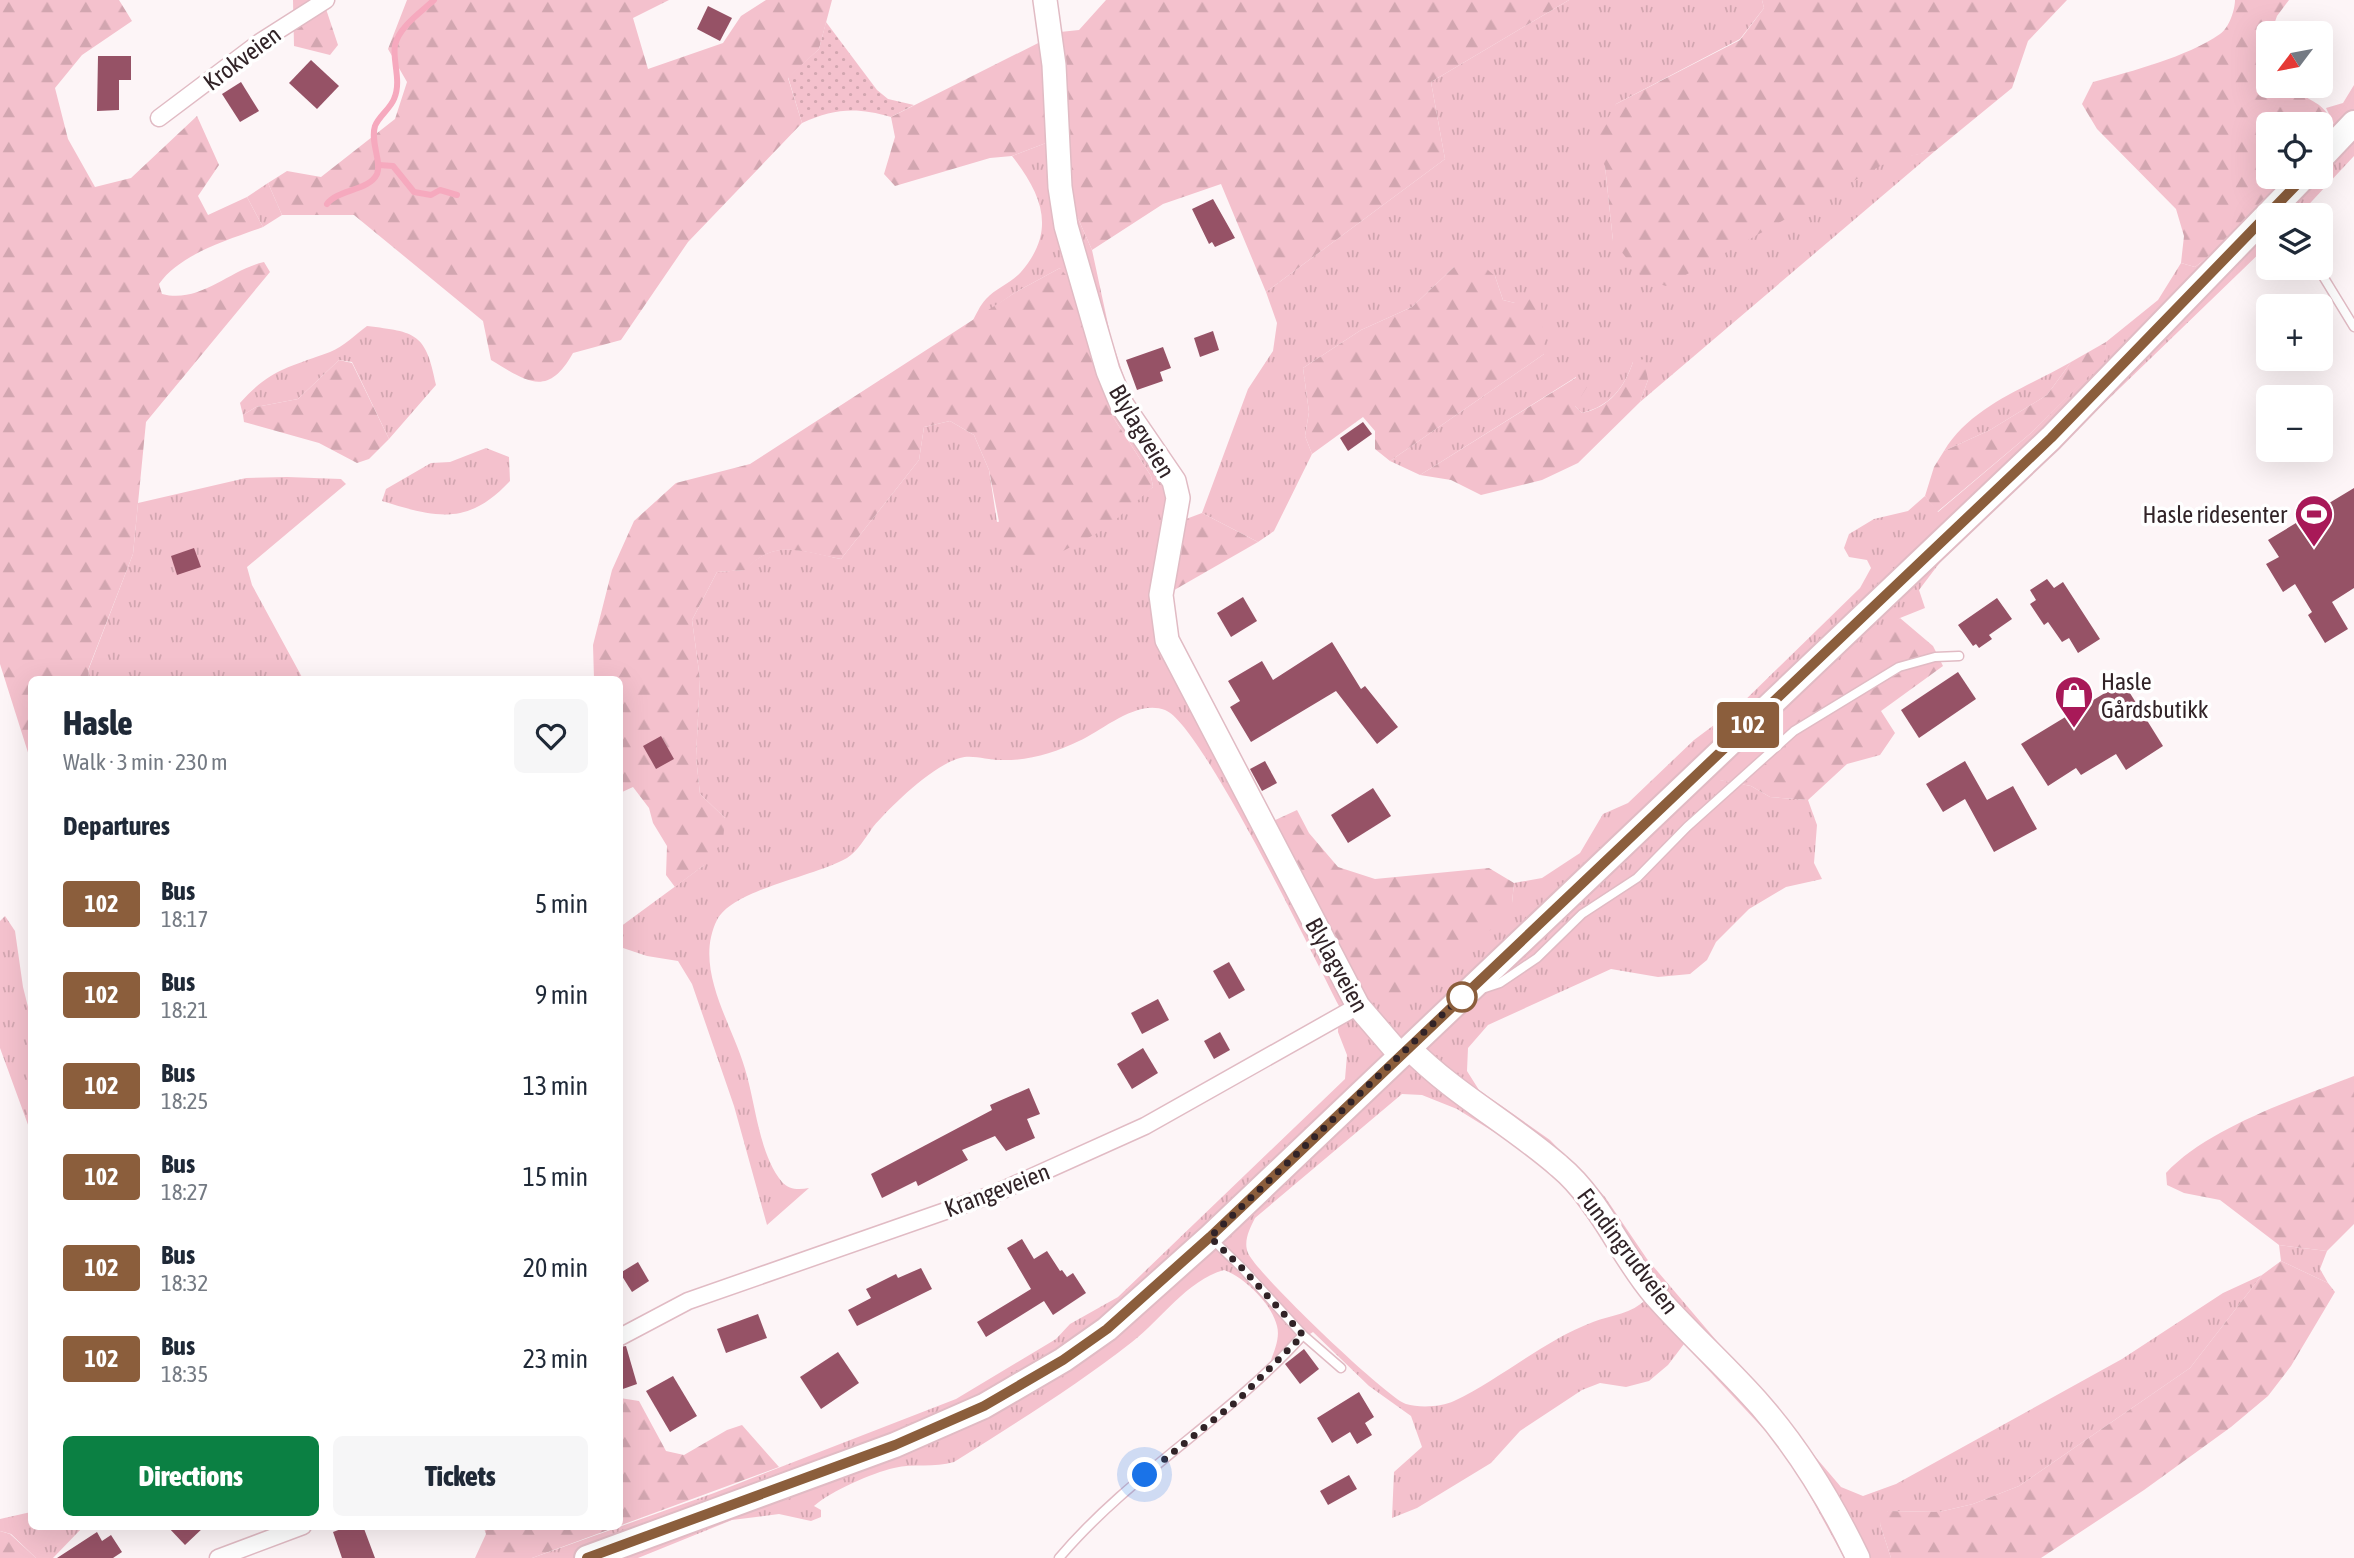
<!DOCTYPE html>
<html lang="en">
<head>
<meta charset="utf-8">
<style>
  :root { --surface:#fff; --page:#f6f6f7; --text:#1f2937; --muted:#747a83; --accent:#0b8043 }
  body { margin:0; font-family:"Asap Condensed",sans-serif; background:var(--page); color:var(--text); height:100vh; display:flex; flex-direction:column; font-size:26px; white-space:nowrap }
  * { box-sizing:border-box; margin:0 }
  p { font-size:23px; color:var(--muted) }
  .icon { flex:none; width:38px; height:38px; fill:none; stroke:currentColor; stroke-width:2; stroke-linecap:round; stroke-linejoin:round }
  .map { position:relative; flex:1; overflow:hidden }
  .drawer { position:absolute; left:28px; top:676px; width:595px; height:854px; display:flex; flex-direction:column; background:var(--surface); border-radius:10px; box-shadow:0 7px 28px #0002 }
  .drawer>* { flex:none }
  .badge { padding:0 14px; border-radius:5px; font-size:24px; line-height:46px }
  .needle { width:46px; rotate:238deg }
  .controls { position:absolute; left:2256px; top:21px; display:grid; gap:14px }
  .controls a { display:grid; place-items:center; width:77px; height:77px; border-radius:10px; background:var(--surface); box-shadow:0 7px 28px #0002; font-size:35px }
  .you { position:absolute; width:35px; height:35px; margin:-18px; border:5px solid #fff; border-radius:50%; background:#1a73e8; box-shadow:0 0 0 10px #1a73e833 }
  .map>.badge { position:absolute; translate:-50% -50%; box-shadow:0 0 0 4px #fff }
  h2 { padding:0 35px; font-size:26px; line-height:63px }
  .round { display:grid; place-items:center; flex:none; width:74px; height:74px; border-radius:10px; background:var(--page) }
  .overview { display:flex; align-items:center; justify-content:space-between; height:119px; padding:0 35px }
  h1 { font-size:33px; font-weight:800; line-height:52px }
  .primary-button { display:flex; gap:14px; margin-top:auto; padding:14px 35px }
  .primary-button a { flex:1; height:80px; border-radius:10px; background:var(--accent); color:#fff; font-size:28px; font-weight:800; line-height:80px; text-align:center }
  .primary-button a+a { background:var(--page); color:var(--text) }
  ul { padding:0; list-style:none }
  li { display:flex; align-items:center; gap:21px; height:91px; padding:0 35px }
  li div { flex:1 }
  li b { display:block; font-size:26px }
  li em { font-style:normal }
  li .badge { min-width:77px; font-weight:700; text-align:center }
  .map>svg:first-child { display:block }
  .grass { fill:url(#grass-tufts); fill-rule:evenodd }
  .forest { fill:url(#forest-firs) }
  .park { fill:url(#park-dots) }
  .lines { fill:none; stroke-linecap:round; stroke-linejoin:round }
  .stream { stroke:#f6a9be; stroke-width:6 }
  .building { fill:#965266 }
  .lane-casing { stroke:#e1bbc4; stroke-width:11 }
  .street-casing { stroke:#e1bbc4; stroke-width:19 }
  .secondary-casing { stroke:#e1bbc4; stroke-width:26 }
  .primary-casing { stroke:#e1bbc4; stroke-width:28 }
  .lane { stroke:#fff; stroke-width:8 }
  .street { stroke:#fff; stroke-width:16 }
  .secondary { stroke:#fff; stroke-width:23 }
  .primary { stroke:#fff; stroke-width:24 }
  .line-casing { stroke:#fff; stroke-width:16 }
  .line { stroke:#8b5e3c; stroke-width:10 }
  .walk { stroke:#312327; stroke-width:7; stroke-dasharray:0 12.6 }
  .stop-dot { fill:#fff; stroke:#8b5e3c; stroke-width:3.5 }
  .labels { text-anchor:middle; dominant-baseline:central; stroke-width:7; stroke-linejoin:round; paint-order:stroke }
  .street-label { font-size:24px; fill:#312327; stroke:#fff }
  .poi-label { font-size:24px; fill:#312327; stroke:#fff; text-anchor:end }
</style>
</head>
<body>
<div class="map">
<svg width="2354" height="1558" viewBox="0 0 2354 1558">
  <defs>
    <pattern id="grass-tufts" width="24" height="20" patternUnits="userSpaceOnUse" patternTransform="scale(1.75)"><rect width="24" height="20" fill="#f4c1cd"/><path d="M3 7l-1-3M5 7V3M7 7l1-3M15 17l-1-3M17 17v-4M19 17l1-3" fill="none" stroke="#d2a6b0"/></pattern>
    <pattern id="forest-firs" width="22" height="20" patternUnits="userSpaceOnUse" patternTransform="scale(1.75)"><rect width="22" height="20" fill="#f4c1cd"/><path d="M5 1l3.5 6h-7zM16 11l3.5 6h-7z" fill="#d2a6b0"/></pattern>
    <pattern id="park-dots" width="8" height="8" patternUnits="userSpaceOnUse" patternTransform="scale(1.75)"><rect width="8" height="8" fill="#f4c1cd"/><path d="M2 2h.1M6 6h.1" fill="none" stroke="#d2a6b0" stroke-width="1.8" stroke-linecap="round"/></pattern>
  </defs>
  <rect width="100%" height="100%" fill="#fdf5f7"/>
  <g class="grass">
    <path d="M1569,0h193l2,8 -24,31 -124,65 -11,62 8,75 278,-82 44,-8 -295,251 8,-22 -15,-18c-9,26 -23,44 -51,51l-7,-7 1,-29 -156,98 -30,-14 154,-107 -29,-51 -12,-3 -8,-24 -41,-9 -42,40 -51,23 -58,38 6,44 -4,24 7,18 -38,77 -16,11 -56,-29 46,-124 25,-38 4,-28 -11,-31 179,-133 -14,-77z"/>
    <path d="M2354,85v71l-55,59h-31v30l-327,316 -22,29 6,18 -25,10 -180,162 31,6 19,11 38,3 9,25 -3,38 8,16 -36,8 -37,22 -33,33 -9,18 -17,14 -32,3 -47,-8 -123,56 -20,23 -1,23 12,19 71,50 55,57 42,62 194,228 22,9 33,-12 226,-125 101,-66 39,-18 -72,93 -171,118 -46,18 -34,8 -51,-1 -8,13 11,34h-47l-57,-104 -103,-110 -16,21 -19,16 -23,6 -26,-4 -18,7 -62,41 -29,32 -74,45 -25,10 2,-46 28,-25 -11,-31 -42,-30 -56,-54 -42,28c4,-11 9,-23 6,-34 -5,-22 -33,-49 -53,-56 -38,11 -62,49 -92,72 -56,44 -118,82 -178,120 -20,6 -40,1 -60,6 -22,5 -63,23 -80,38l7,4v7l-10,4 -32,-7 -47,6 -94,38h-106l182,-65 242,-94 100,-60 14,-15 48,-27 227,-218 2,-24 -9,-23 1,-26c-24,-46 -138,-283 -174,-296 -28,-11 -62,20 -86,31 -25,12 -50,20 -79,19 -12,0 -29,-6 -40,-2 -27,7 -69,48 -87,69 -7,10 -16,25 -26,31 -33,19 -114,31 -130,62 -25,50 18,107 30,156 9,33 13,79 35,106 7,8 17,8 27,6l-42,37 -33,-119 -42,-122 -14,-23 -31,-5 -27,-9v-20l83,-61 22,-48 -25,-24 -4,-37 4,-78 -8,-59 25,-48 27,-2c31,-32 58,-19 97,-11l78,-99 5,-33 26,-6 24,14 15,35 8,52 145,-27 11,-8 -2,-11 -38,-59 -53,-149 -44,24 -44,30c4,-7 8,-17 14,-23 10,-11 25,-16 35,-27 36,-42 21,-77 -9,-116l34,-13 20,19 10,52 16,36 19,88 21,63 56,100 -18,77 1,59 156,294 185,-28 2,-20 28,-5 38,-25 23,-39 25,-11 66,-63 44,-33 122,-119 11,-20 -4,-8 -18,-3 -5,-9 5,-14 25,-15 34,-8 17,-15 13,16 93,-79 73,-73 2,-18 52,-42 23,-37 14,4 13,-10 78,-80h34l1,-36 14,-15 -9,-18 17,-5zM1402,1094l20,1 35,14 69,43 35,30 85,117c-14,15 -34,16 -53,23 -50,19 -91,56 -139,79 -12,6 -35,7 -48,3 -19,-6 -149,-130 -158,-151 -5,-12 2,-25 7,-35z"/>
    <path d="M268,183l14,32 -19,12 -16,-30z"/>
    <path d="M367,326c49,6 59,7 69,59l-47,54 -37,-77 -13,-2 -41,39 -42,8 -13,8 -3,-12c30,-34 50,-36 90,-51 13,-5 26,-18 37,-26z"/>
    <path d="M2071,362l-24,33 -57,35 -46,21c28,-46 82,-63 127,-89z"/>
    <path d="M486,448l23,9 1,24c-42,45 -73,37 -128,20l4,-12 45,-26 19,-1z"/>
    <path d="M287,477l54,2 5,5 -99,83 5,18 51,94h-214l-1,-8 45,-117 5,-51 108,-25z"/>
    <path d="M5,916l10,15 8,56 8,32v114l-31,-85v-127z"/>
    <path d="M2279,1245l48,6 -7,18 8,14 -47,-22z"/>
    <path d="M31,1512l1,14h52l-31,32h-17l-25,-24 -11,-3v-12z"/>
  </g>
  <g class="forest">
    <path d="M0,0h119l13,21 -50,34 -27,33 13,51 27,48 36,-9 66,-62 22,49 -21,31 10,19 39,-18 16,30c-34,13 -82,26 -104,57l3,10c38,10 67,-24 102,-32l6,10 -124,150 -13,132 -45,116 1,9h-57l-1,83 -31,-98z"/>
    <path d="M293,0h30l15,45 -8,10 -36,-9z"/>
    <path d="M407,0h262l-36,18 15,51 75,-26 18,-27 25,-16h66l-13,49 -31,29 14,45 -114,119 -67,98 -48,13c-25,45 -46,29 -82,7l-8,-39 -129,-106h-72l-14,-32 19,-12 34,6 74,-58 12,-37 -19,-33z"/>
    <path d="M1106,0h463l-138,82 14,77 -179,133 -45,-108 -58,20 -71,46 -16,-36 -10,-52 -20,-19 -34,13 -22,2 -95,28 -11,-12 11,-37 -4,-20 169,-85 19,-2z"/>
    <path d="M1762,0h305l-39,41 -16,47 -77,63 -44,9 -225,126 -23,-7 -30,-38 -8,-75 -12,-22 23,-40 124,-64 24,-32z"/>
    <path d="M2235,0h54l-12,16 -6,17h-3v53h22c21,18 32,13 45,40l-14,15 -1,-17h-52v53h18l-78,80 -13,10 -14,-4 3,-27 -8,-27 -79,-80 -15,-25 11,-22c39,-11 94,-25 127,-48 9,-6 15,-24 15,-34z"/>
    <path d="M1482,265l13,11 8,24 12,3 11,-7 15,7 3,51 -154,107 -15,-12v-18l-12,-14 -51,37 -7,-18 4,-24 -6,-44 58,-38 51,-23 42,-40z"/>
    <path d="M1060,268l14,17 18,73 21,59 38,59 2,11 -48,42 -80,42 -19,-13 -17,-88 -15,-35 -24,-14 -26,6 -5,33 -78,99c-39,-7 -66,-21 -96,11l-28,2 -25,48 8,59 -4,78 4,37 25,24 -2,23 -20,25 -28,21 -9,-12 1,-29 -14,-23 -4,-15 -16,-21 -13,6v-114h-26l-1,-34 19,-75 22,-49 42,-38 74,-19 266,-172z"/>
    <path d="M2106,342l-1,18 -74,73 -94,79 -12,-16 9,-29 10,-16 46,-21 57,-35 24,-33z"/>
    <path d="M1644,359l4,21 -8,22 -62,61 -36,17 -61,15 -30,-15 -31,-5 157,-98 10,10 -12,19 7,7c28,-6 42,-25 51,-51z"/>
    <path d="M339,360l13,3 37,76 -20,20 -12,4 -38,-20 -75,-21 -1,-7 13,-8 42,-8z"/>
    <path d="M1202,513l56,29 -89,51 17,-74z"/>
    <path d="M1900,618l33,28 10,20 -62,45 14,22 -15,22 -33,9 -39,36 -38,-3 -19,-11 -32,-6 143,-138z"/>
    <path d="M1297,810l12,23 29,34 37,12 114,-11 25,15 -2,20 -8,16 -68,55 -49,26 -28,-23 -32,-46 -56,-109z"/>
    <path d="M2354,1076v148l-27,27 -48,-6 -59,-45 -36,-7 -17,-8 -1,-12c43,-46 130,-74 188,-97z"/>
    <path d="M2281,1261l47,22 7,9 -44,74 -23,30 -37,31 -87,63 -103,68h-150l-11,-34 2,-10 6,-3 51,1 34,-8 46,-18 171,-118 72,-93z"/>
    <path d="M620,1398l19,3 27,50 18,4 43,-25 15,-5 37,42 -247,91h-57l11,-24 -3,-8h137z"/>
    <path d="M0,1531l10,3 26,24h-36z"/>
  </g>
  <path class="park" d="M826,22l51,68 11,9 26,6 -23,12c-34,-10 -56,-9 -89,6l-14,-46 31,-28z"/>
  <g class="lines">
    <g class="stream">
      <path d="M379,165l14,1 21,26 17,3 9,-5 17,5"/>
      <path d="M327,204c11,-15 42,-13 50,-30 5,-12 -7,-32 -2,-48 4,-10 15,-17 19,-27 8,-18 -2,-39 1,-54 4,-18 26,-33 39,-45"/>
    </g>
  </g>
  <g class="building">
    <path d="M708,6l24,12 -12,23 -23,-12z"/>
    <path d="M98,56h33v24h-12v30l-22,1z"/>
    <path d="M311,60l28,26 -22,23 -28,-26z"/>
    <path d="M241,82l18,29 -19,11 -18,-28z"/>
    <path d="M1213,199l22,39 -20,9 -3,-5 -3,2 -17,-35z"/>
    <path d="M1213,331l6,19 -19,7 -6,-19z"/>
    <path d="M1163,347l8,21 -11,4 3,9 -26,9 -11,-30z"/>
    <path d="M1363,422l9,12 -24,17 -8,-13z"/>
    <path d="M2354,488v100l-22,14 16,27 -23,14 -17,-28 4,-3 -17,-28 -12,8 -17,-28 13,-7 -11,-17z"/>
    <path d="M194,548l7,19 -24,8 -6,-19z"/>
    <path d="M2047,579l7,9 9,-6 37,57 -22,14 -9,-15 -7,4 -14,-20 -4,3 -14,-21 6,-4 -6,-10z"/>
    <path d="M1243,597l14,24 -26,16 -14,-24z"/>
    <path d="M1997,598l15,21 -23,16 3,4 -13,9 -3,-4 -3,2 -15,-21z"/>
    <path d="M1332,642l29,47 4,-3 33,41 -21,17 -41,-53 -85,51 -21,-35 10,-6 -12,-20 34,-20 11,19z"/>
    <path d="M1958,672l18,27 -57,39 -18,-28z"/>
    <path d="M2123,682l40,64 -37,24 -10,-16 -35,21 -5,-7 -28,18 -27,-42z"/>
    <path d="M661,736l13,23 -18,10 -13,-23z"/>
    <path d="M1265,761l12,22 -15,8 -12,-22z"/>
    <path d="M1965,761l22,39 26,-14 24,43 -43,23 -29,-53 -22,13 -17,-28z"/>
    <path d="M1373,788l18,28 -43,27 -17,-28z"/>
    <path d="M1229,962l16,28 -16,9 -16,-28z"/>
    <path d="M1158,999l11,21 -27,14 -11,-21z"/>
    <path d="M1220,1032l10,18 -16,9 -10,-18z"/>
    <path d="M1143,1048l15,25 -26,16 -15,-25z"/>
    <path d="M1029,1088l11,26 -13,5 8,19 -29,13 -11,-15 -33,14 6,10 -50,26 -2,-5 -34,17 -11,-24 121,-64 -2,-5z"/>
    <path d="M1022,1239l12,20 13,-8 13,20 2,-1 5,7 6,-4 13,20 -33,22 -9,-14 -58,36 -9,-15 54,-33 -24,-41z"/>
    <path d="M638,1262l11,19 -17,11 -12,-19z"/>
    <path d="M921,1268l11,21 -75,37 -9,-16 23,-12 -5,-9 30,-15 2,4z"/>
    <path d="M758,1314l9,24 -41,15 -9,-24z"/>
    <path d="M626,1346l11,38 -17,6v-43z"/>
    <path d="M1304,1349l15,20 -19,15 -15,-20z"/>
    <path d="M838,1352l21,31 -38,26 -21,-32z"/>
    <path d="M673,1376l24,40 -27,16 -24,-41z"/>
    <path d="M1359,1392l15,25 -9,6 7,12 -15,9 -7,-12 -18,11 -15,-25z"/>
    <path d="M1349,1475l8,14 -29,16 -8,-14z"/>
    <path d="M167,1526h38l-20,19z"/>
    <path d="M349,1526h14l12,32h-33l-9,-26z"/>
    <path d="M97,1532l5,9 9,-6 11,17 -9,6h-56z"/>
  </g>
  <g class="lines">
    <g class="lane-casing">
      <g id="lane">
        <path d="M2283,203l8,12"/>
        <path d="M2318,268l36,59"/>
        <path d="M1485,988l15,-5 37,-25 45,-44 55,-36 50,-51 107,-96 105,-64 36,-10 24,-1"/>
        <path d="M1212,1239l31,30 60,66 38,33"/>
        <path d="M1059,1558c72,-85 170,-140 244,-223"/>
      </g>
    </g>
    <g class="street-casing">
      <g id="street">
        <path d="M159,118l101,-76 66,-42"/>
        <path d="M620,1337l68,-36 306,-107 151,-68 213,-120"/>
        <path d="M218,1558l85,-32"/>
      </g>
    </g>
    <g class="secondary-casing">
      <g id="secondary">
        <path d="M1045,0l9,65 6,122 6,39 42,145 14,34 52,76 4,17 -17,97 6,45 191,366 43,50"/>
        <path d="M1409,1048c45,46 102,76 150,118 41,34 61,88 95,128 34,39 73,73 107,112 39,45 71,98 97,152"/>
      </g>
    </g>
    <g class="primary-casing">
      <g id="primary">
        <path d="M2320,159l34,-36"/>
        <path d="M587,1558l308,-113 89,-39 79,-46 44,-31 103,-92 841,-799 253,-261"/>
      </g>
    </g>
    <use href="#lane" class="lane"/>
    <use href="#street" class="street"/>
    <use href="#secondary" class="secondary"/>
    <use href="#primary" class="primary"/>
  </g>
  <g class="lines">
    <g class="line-casing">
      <path id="line" d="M587,1558l308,-113 89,-39 79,-46 44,-31 103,-92 841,-799 253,-261"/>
    </g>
    <use href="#line" class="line"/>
    <path class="walk" d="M1145,1475l92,-74 66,-66 -60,-66 -33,-32 255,-244 -3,4"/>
  </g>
  <defs>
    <g id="stadium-pin" transform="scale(2.0125)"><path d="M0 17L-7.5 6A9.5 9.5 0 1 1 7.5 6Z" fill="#a81958" stroke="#fff"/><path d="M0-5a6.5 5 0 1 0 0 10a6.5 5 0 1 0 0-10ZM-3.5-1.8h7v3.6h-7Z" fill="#fff"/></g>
    <g id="shop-pin" transform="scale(2.0125)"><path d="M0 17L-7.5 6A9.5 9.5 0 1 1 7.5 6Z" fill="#a81958" stroke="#fff"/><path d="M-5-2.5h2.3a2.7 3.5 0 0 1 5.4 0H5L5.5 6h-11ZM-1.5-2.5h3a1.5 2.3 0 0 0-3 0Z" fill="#fff"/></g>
  </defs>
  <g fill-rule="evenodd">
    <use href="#stadium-pin" x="2314" y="514"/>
    <use href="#shop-pin" x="2074" y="695"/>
  </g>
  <circle class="stop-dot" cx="1462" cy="997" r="14"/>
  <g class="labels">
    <g class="street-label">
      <text transform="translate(242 58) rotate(-37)">Krokveien</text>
      <text transform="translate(1142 431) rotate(59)">Blylagveien</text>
      <text transform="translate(1337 965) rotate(61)">Blylagveien</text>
      <text transform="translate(997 1190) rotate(-21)">Krangeveien</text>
      <text transform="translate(1628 1251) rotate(53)">Fundingrudveien</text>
    </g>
    <g class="poi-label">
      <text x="2287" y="514">Hasle ridesenter</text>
      <text x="2101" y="681" text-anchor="start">Hasle<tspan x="2101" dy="28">Gårdsbutikk</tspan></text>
    </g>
  </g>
</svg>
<div class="controls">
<a><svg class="needle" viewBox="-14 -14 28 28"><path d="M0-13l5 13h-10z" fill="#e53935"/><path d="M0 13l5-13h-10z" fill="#747a83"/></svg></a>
<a><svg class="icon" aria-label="locate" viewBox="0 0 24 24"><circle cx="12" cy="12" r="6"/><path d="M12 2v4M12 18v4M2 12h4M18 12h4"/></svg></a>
<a><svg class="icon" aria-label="layers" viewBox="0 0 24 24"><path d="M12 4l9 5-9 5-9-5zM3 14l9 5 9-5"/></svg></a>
<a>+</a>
<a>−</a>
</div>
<div class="you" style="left:1145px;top:1475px"></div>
<b class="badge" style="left:1748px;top:725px;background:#8b5e3c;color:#fff">102</b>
<section class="drawer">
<div class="overview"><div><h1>Hasle</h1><p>Walk · 3 min · 230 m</p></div><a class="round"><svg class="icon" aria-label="heart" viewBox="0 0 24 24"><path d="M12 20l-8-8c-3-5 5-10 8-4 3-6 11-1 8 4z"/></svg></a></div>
<h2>Departures</h2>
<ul>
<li><span class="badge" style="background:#8b5e3c;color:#fff">102</span><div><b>Bus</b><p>18:17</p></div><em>5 min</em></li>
<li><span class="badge" style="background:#8b5e3c;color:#fff">102</span><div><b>Bus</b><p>18:21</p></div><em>9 min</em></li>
<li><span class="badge" style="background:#8b5e3c;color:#fff">102</span><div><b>Bus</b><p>18:25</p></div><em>13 min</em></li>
<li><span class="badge" style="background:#8b5e3c;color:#fff">102</span><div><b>Bus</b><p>18:27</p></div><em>15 min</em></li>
<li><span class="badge" style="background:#8b5e3c;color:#fff">102</span><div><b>Bus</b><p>18:32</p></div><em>20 min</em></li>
<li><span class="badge" style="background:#8b5e3c;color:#fff">102</span><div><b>Bus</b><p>18:35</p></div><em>23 min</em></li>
</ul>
<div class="primary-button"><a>Directions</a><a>Tickets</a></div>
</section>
</div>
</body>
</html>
